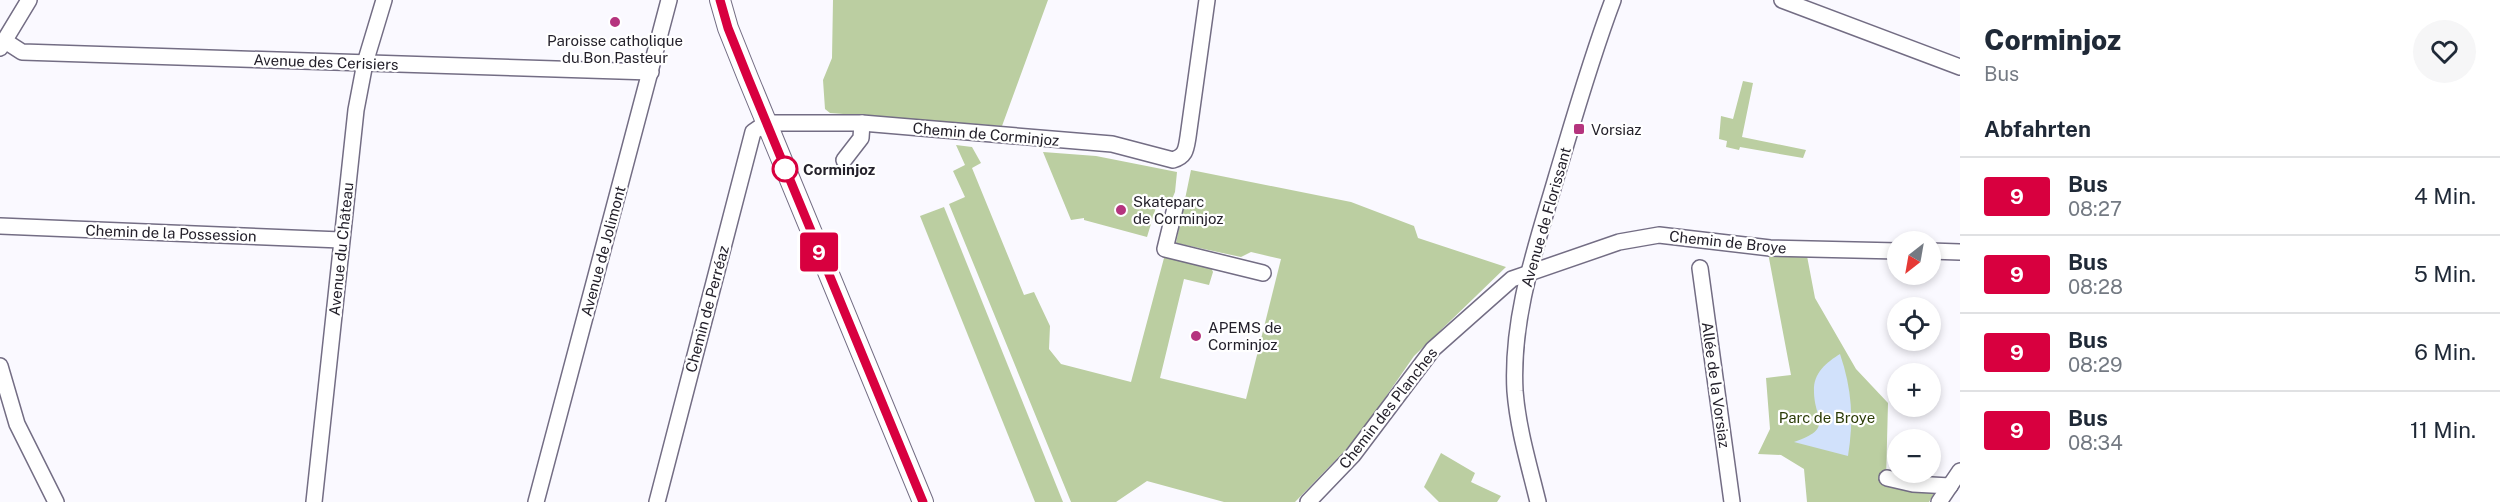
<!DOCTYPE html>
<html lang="de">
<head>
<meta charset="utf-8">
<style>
  :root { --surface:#fff; --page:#f6f6f7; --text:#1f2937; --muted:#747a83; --line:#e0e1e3 }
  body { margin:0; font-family:"Public Sans",sans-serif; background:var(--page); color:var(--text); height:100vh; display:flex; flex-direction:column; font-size:22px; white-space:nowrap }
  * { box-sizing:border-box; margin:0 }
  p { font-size:20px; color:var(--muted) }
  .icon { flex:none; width:33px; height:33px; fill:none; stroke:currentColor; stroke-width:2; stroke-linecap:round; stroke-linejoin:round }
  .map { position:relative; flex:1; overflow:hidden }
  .details { display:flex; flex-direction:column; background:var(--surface); width:540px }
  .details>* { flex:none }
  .badge { padding:0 12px; border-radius:4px; font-size:21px; line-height:39px }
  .needle { width:39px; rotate:211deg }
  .fabs { position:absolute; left:1887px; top:231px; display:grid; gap:12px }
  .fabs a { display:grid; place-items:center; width:54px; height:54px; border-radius:50%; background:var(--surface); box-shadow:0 3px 9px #0003; font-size:30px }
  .map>.badge { position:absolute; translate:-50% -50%; box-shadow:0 0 0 3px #fff }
  h2 { padding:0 24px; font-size:22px; line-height:54px }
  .round { display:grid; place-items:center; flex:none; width:63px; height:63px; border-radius:32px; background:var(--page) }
  .head { display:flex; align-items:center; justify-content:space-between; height:102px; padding:0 24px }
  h1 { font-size:28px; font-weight:800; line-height:45px }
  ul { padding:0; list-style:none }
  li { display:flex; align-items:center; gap:18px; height:78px; padding:0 24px; border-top:2px solid var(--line) }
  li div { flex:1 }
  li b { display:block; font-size:22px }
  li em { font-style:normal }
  li .badge { min-width:66px; font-weight:700; text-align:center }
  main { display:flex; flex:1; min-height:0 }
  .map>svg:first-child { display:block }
  .green { fill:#bbcea1 }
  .water { fill:#d1e1fb }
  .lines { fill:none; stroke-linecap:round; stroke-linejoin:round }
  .minor-casing { stroke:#736d84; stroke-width:18 }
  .major-casing { stroke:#736d84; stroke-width:22 }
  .minor { stroke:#fff; stroke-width:15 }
  .major { stroke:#fff; stroke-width:20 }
  .line-casing { stroke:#fff; stroke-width:14 }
  .line { stroke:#d8003f; stroke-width:9 }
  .poi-dot { fill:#b5347e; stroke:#fff; stroke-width:2 }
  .stop-dot { fill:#fff; stroke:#d8003f; stroke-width:3 }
  .labels { text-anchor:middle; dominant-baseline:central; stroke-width:4.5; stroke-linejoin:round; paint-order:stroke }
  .poi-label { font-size:15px; fill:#24212b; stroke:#fff; text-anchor:start }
  .street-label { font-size:15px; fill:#24212b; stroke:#fff }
  .stop-label { font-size:15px; font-weight:bold; fill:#24212b; stroke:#fff; text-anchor:start }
  .park-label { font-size:15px; fill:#2c3d08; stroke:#fff }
</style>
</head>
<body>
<main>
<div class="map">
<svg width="1960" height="502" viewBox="0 0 1960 502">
  <rect width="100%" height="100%" fill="#faf9ff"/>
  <g class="green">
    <path d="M833,0h215l-46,126 -172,-13 -5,-4 -2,-29 9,-22z"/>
    <path d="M1743,81l10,2 -11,54 64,13 -3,8 -63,-11 -1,3 -13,-3 1,-6 -8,-2 2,-23 12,3z"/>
    <path d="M956,145l16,2 9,16 -9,5 52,127 10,-3 16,34 -1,23 12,15 70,18 33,-124 7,-2 39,9 3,7 -4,13 -25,-6 -24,99 86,21 35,-140 -30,-7 -10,5 -65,-14 15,-73 160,32 63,24 4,12 88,29 -92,89 -56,81 -63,65h-71l-77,-21 -31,21h-45l-122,-298 16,-7 -12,-26 12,-6z"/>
    <path d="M1043,152l53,4 81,16 -2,20 -6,14 -12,-2 -10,33 -63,-17v-2l-13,2z"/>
    <path d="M944,207l119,295h-28l-115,-286z"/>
    <path d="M1768,253l39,3 8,42 41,71 32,34 -2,77 50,10 -7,12h-122l-3,-33 -23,-14 -23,-1 12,-25 -4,-51 25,-3z"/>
    <path d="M1441,453l34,20 -4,9 30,14 -4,6h-58l-15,-15z"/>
  </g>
  <path class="water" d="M1840,354c12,35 14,66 8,102l-54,-14c41,-14 20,-22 20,-51 -1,-18 13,-29 26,-37z"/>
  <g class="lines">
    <g class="minor-casing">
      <g id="minor">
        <path d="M1782,0l178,67"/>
        <path d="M5,41l17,11 629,20"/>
        <path d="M0,48l29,-48"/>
        <path d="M844,160l17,-22 1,-15"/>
        <path d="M1175,208l-10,41 98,24"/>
        <path d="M0,226l341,14"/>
        <path d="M1930,251l30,1"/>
        <path d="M1700,268l32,234"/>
        <path d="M0,366l17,58 39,78"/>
        <path d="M1887,478l26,6 37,2"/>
        <path d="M314,502l42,-392 9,-47 19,-63"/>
        <path d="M536,502l133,-502"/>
        <path d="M657,502l96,-370 13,-9h96l250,21 61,16c13,-4 13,-11 15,-23l19,-137"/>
        <path d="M1308,502l45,-47 80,-106 79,-70 107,-37 40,-7 111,13 128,3"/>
        <path d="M1538,502c-9,-37 -20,-73 -23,-111 -4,-74 21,-144 41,-213 18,-60 35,-120 57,-178"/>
        <path d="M1939,502l21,-31"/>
      </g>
    </g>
    <g class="major-casing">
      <path id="major" d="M720,0l8,28 20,50 175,424"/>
    </g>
    <use href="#minor" class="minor"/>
    <use href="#major" class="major"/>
  </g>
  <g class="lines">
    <g class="line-casing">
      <path id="line" d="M720,0l8,28 20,50 175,424"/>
    </g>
    <use href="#line" class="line"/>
  </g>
  <g class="poi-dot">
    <circle cx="615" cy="22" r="6"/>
    <rect x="1573" y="123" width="12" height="12" rx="3"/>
    <circle cx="1121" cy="210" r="6"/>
    <circle cx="1196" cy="336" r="6"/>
  </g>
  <circle class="stop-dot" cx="785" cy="169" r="12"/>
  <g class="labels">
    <g class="poi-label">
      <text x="615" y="40" text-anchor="middle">Paroisse catholique<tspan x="615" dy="17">du Bon Pasteur</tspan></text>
      <text x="1591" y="129">Vorsiaz</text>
      <text x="1133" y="201">Skateparc<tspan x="1133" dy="17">de Corminjoz</tspan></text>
      <text x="1208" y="327">APEMS de<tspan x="1208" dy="17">Corminjoz</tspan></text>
    </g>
    <g class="street-label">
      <text transform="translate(326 62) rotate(2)">Avenue des Cerisiers</text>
      <text transform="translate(986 134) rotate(5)">Chemin de Corminjoz</text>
      <text transform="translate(1546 217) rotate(-74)">Avenue de Florissant</text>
      <text transform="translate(171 233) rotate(2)">Chemin de la Possession</text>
      <text transform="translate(1728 242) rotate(6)">Chemin de Broye</text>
      <text transform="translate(341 249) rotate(-84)">Avenue du Château</text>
      <text transform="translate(603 251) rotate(-75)">Avenue de Jolimont</text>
      <text transform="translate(707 309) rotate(-75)">Chemin de Perréaz</text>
      <text transform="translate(1716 385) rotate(82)">Allée de la Vorsiaz</text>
      <text transform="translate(1388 408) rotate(-52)">Chemin des Planches</text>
    </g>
    <g class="stop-label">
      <text x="803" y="169">Corminjoz</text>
    </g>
    <g class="park-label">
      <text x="1827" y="417">Parc de Broye</text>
    </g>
  </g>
</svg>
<div class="fabs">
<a><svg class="needle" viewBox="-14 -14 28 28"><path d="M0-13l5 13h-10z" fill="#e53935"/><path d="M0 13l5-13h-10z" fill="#747a83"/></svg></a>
<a><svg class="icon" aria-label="locate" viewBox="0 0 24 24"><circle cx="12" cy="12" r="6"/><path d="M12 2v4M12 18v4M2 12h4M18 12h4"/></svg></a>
<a>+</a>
<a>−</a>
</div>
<b class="badge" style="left:819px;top:252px;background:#d8003f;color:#fff">9</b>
</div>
<section class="details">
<div class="head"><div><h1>Corminjoz</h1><p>Bus</p></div><a class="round"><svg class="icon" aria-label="heart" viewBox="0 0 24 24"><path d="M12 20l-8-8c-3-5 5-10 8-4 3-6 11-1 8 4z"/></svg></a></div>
<h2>Abfahrten</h2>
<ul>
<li><span class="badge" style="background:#d8003f;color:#fff">9</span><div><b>Bus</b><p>08:27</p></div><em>4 Min.</em></li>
<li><span class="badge" style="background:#d8003f;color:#fff">9</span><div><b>Bus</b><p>08:28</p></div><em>5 Min.</em></li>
<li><span class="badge" style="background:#d8003f;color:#fff">9</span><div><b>Bus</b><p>08:29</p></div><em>6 Min.</em></li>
<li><span class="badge" style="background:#d8003f;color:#fff">9</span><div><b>Bus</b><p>08:34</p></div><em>11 Min.</em></li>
</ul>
</section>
</main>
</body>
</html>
